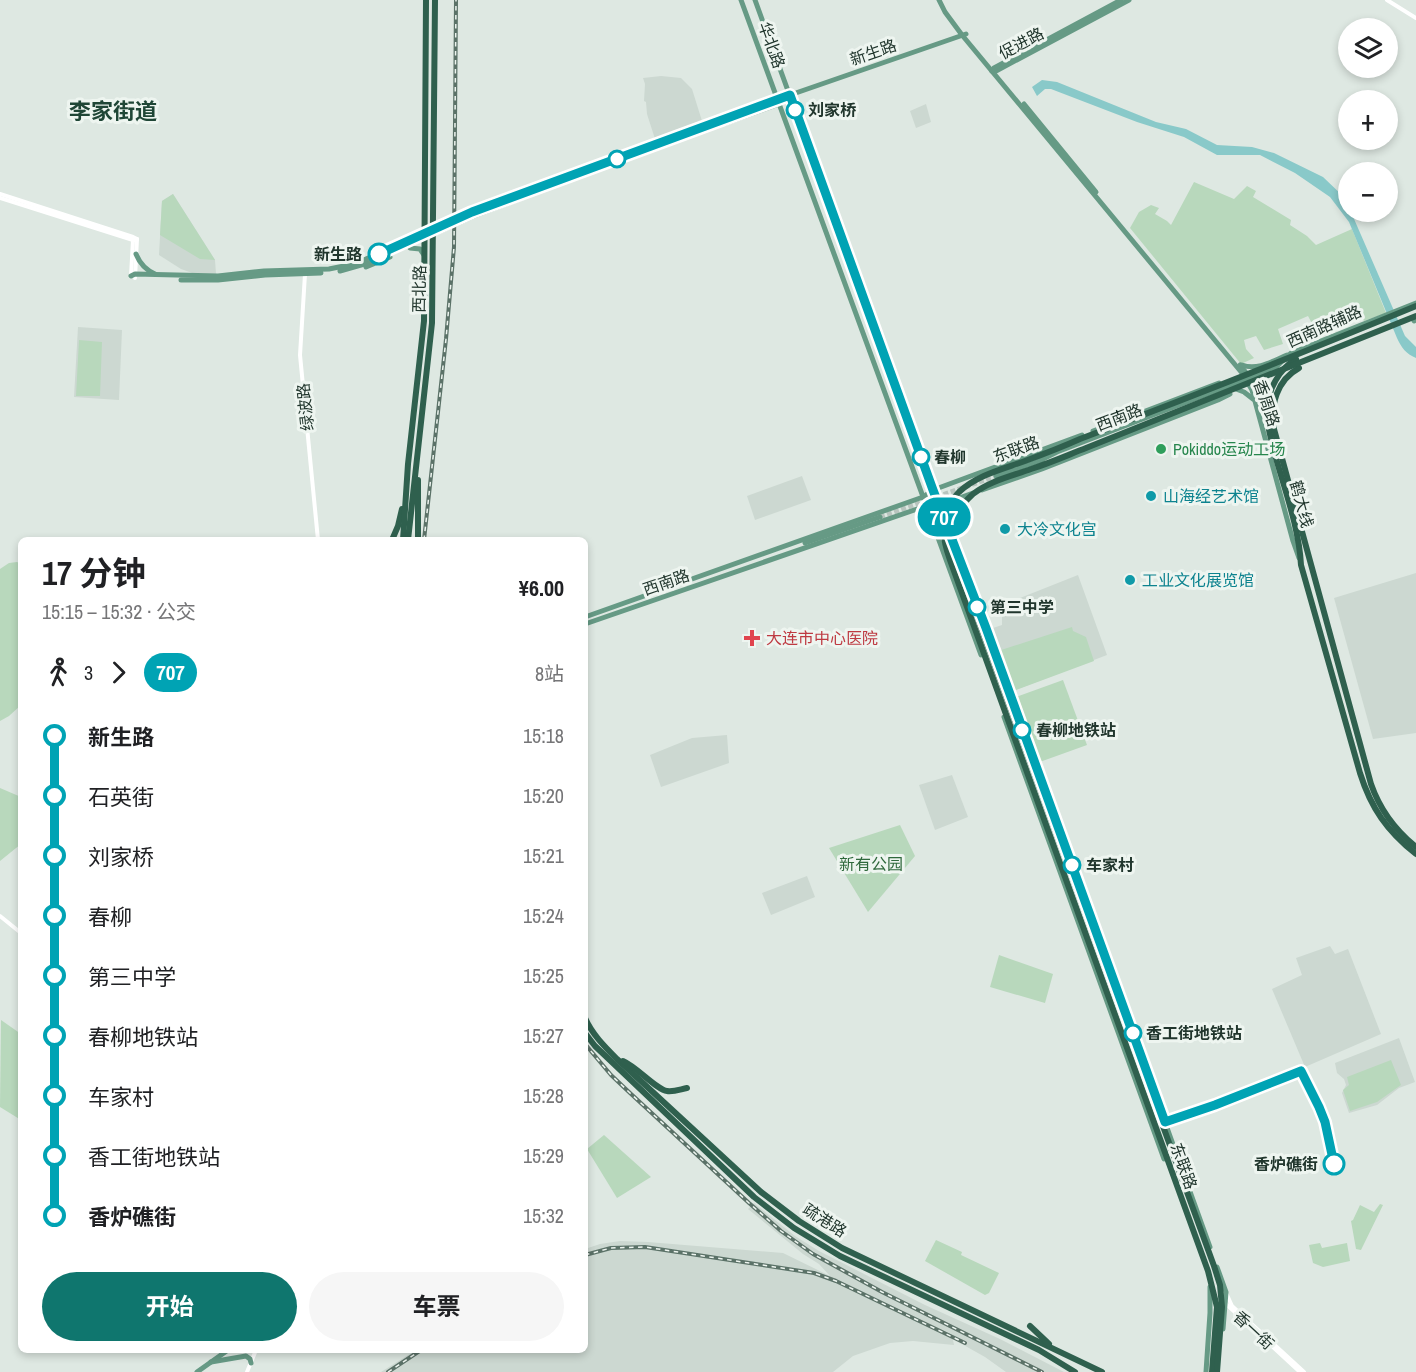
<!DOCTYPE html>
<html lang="zh">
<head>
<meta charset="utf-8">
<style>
  :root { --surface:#fff; --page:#f6f6f6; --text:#202124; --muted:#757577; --accent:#0f766e }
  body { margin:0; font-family:"Archivo Narrow","Noto Sans SC",sans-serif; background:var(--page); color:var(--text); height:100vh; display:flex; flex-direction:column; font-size:22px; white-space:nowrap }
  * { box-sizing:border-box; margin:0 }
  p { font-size:20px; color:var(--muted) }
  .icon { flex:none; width:33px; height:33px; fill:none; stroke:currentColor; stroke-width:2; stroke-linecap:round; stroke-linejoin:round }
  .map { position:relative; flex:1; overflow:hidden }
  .sheet { position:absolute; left:18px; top:537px; width:570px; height:816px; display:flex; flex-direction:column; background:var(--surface); border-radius:9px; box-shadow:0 3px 9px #0003 }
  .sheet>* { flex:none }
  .badge { padding:0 12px; border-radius:20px; font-size:21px; line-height:39px }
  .buttons { position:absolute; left:1338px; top:18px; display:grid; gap:12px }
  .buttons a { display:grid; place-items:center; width:60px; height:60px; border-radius:50%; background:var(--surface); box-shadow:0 3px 9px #0003; font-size:30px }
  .map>.badge { position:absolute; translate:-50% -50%; box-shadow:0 0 0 3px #fff }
  .legs { display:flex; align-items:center; gap:9px; height:66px; padding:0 24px; font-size:20px }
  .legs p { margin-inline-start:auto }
  .summary { display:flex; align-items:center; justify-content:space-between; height:102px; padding:0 24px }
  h1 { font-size:33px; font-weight:700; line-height:45px }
  .action { display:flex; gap:12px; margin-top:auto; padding:12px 24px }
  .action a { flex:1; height:69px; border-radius:36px; background:var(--accent); color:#fff; font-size:24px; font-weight:700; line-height:69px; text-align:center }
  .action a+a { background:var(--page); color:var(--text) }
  ul { padding:0 24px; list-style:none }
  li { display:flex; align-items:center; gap:21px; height:60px; font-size:22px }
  li i { display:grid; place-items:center; width:9px; height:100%; margin:0 8px; background:currentColor }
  li i::after { content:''; width:15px; height:15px; margin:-8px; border:4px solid; border-radius:50%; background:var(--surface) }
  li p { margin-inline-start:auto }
  li:first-child i { background:linear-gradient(#0000 50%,currentColor 0) }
  li:last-child i { background:linear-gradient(currentColor 50%,#0000 0) }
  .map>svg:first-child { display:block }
  .built { fill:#ccd8d1 }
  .green { fill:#b8d8bc }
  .water { fill:#89c9c9 }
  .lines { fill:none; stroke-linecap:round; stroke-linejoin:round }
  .major-tunnel { stroke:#b8c4be; stroke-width:5; stroke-dasharray:5 2.5; stroke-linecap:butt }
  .minor { stroke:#fff; stroke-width:4 }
  .major { stroke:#669a85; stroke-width:5 }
  .highway { stroke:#2f604e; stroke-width:6 }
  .rail-casing { stroke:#5b7268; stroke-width:4 }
  .rail { stroke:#eef5f0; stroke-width:1.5; stroke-dasharray:4.5; stroke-linecap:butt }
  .line-1-casing { stroke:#fff; stroke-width:14 }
  .line-1 { stroke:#00a3b4; stroke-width:9 }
  .stop-1-dot { fill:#fff; stroke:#00a3b4; stroke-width:3 }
  .leisure-dot { fill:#2e9e5b; stroke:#eef5f0; stroke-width:2 }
  .culture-dot { fill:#0f9aa8; stroke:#eef5f0; stroke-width:2 }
  .health-dot { fill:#e0444e; stroke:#eef5f0; stroke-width:2 }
  .labels { text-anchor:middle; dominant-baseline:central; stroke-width:6; stroke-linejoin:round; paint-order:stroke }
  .street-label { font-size:16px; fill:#21362d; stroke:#eef5f0 }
  .stop-label { font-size:16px; font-weight:bold; fill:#21362d; stroke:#eef5f0; text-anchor:start }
  .leisure-label { font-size:16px; fill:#27864d; stroke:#eef5f0; text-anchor:start }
  .culture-label { font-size:16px; fill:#0d838f; stroke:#eef5f0; text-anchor:start }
  .health-label { font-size:16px; fill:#be3a42; stroke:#eef5f0; text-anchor:start }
  .park-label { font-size:16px; fill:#2f693c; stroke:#eef5f0 }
  .district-label { font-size:22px; font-weight:bold; fill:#1f4636; stroke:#eef5f0 }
</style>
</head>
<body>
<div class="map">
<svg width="1416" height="1372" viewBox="0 0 1416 1372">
  <rect width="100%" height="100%" fill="#dee8e2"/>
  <g class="built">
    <path d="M661,76l20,2 11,11 10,32 -47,18 -8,-25 -1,-12 -2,-1 1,-17 -2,-6z"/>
    <path d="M926,104l5,18 -15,6 -6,-17z"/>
    <path d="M173,194l42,66 1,14h-21l-14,-5 -22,-14 3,-54z"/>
    <path d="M78,327l44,3 -3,70 -45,-3z"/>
    <path d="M802,476l9,24 -56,20 -8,-24z"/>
    <path d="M1416,573v160l-43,6 -39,-141z"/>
    <path d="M1078,575l29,80 -94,36 -23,-62 12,-4v-13l18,-14z"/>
    <path d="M727,735l2,28 -68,24 -11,-32 42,-17z"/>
    <path d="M952,775l16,42 -33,13 -16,-45z"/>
    <path d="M807,876l8,21 -44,18 -9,-22z"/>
    <path d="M1330,946l5,8 13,-5 33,85 -76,33 -33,-78 30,-14 -6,-17z"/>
    <path d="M1399,1038l16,44 -16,6 -22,17 -28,8 -7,-20 4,-8 -2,-6 -7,-6 -2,-10z"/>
    <path d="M754,1203l41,33 24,15 106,54 75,34 64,33h-58l-21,-15 -25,-14 1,-4 -21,-11 12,7 2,10 -41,-4 -23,2 -37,13 -20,16h-452l35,-22h169v-101l15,-5 20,-3 28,1 135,11 47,23 -11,-12 -16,-10 -55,-45z"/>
  </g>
  <g class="green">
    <path d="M1194,182l40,17 13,-13 9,5 -3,6 38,23 -1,5 17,11 9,9 36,-16 34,84 -22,8 -6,-9 -42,19 -8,-15 -30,13 5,15 -19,6 -8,-14 -12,4 2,9 8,9 -13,6 -111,-136 9,-16 12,-7 8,3 -4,6 12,7 4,4z"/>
    <path d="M173,194l42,66 -15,-1 -40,-24 2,-34z"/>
    <path d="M79,340l23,2 -2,54h-24z"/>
    <path d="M17,562l4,2v141l-12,11 -9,5v-152l9,-6z"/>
    <path d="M1072,627l1,4 13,6 8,24 -81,30 -15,-40z"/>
    <path d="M1063,680l24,65 -50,18 -24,-65z"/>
    <path d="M0,788l21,9v47l-21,17z"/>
    <path d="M900,825l15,31 -47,56 -39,-64z"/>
    <path d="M999,955l54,19 -8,29 -55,-16z"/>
    <path d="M1,1020l20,14v86l-21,-13z"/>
    <path d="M1391,1060l10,25 -24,17 -27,9 -7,-21 6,-5 -2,-8z"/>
    <path d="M604,1135l47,42 -34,21 -30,-49z"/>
    <path d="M1380,1204l3,1 -22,45 -5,-1 -5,-28 2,-1 7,-15 14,7z"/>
    <path d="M936,1240l26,12 -1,3 38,18 -10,20 -4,2 -60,-34z"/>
    <path d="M1320,1243l2,5 25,-5 3,18 -27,6 -10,-4 -4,-18z"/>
  </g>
  <path class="water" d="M1042,80l15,2 99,40 30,7 31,16 35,2 22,6 49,24 22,21 3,8v6h3l54,124 11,11v11c-10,-4 -15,-11 -19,-20l-48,-116 -19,-25 -35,-24 -35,-18h-43l-33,-18 -47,-15 -86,-33h-6l-8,7 -5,-9z"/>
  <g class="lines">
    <path class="major-tunnel" d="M880,517l116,-41"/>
    <g class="minor">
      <path d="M1387,0l29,18"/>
      <path d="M0,194l133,43 4,2"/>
      <path d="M0,198l133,42 4,-1"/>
      <path d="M305,274l-5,81 18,185"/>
      <path d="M131,276l2,-36"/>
      <path d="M135,278l2,-39"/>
      <path d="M0,916l21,17"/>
      <path d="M1227,1295l5,11 72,66"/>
      <path d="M1225,1303l75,69"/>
      <path d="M247,1372l9,-22"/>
    </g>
    <g class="major">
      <path d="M741,0l240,655"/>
      <path d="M755,0l178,490 19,47"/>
      <path d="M939,0l6,12 17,23 280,338 10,17 3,11 38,140 6,17"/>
      <path d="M992,71h4l133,-71"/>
      <path d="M992,71l2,-3 127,-68"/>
      <path d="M1024,104l72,88"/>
      <path d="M726,123l53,-19 3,-2"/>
      <path d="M410,248l10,1 4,6"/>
      <path d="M136,254c4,10 10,16 19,20"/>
      <path d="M366,267l24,-10"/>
      <path d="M340,271l28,-8 106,-47 71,-27"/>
      <path d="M131,276l4,-2 83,2 46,-5 65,-2 20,-4 17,-6 106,-47 318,-117 176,-61"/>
      <path d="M181,280h37l47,-5 56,-2"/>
      <path d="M1414,321l2,-1"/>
      <path d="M1240,365l18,23 9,19"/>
      <path d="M1242,365c15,6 31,-4 45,-10"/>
      <path d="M1236,389l8,3 9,7"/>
      <path d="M1093,431l126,-48"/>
      <path d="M1039,461l18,-9 218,-84 16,-15 125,-50"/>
      <path d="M996,476l46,-16"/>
      <path d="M982,490l60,-21 176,-69 12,-6"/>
      <path d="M805,543l75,-26"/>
      <path d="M956,548l144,394 110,305"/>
      <path d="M585,617l338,-120 10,-7 149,-55"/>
      <path d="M585,624l341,-118 14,-1 33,-12"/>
      <path d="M1004,717l160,442"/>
      <path d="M1217,1267l9,25 -3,37"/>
      <path d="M211,1362l35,-6 4,3 1,4"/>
      <path d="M197,1372l31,-22"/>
      <path d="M1206,1372l4,-59v-26"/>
    </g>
    <g class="highway">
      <path d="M1296,359c-17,10 -28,31 -29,50 -1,15 4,28 7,42 10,37 25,76 27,114l59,208c11,35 27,58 56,81"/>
      <path d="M1299,368c-22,12 -29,37 -25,61l97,355c9,26 24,46 45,63"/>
      <path d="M392,540l6,-14 4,-17"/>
      <path d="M403,540l5,-76 16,-143 2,-321"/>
      <path d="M408,540l24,-217 3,-323"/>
      <path d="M418,540v-60"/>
      <path d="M585,1018c7,16 19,28 32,41l144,133 38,29 43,27 260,124"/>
      <path d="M585,1033l10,13 19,18 140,133 40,31 46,28 199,94 36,22"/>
      <path d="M623,1061c14,6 34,29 44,30 7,1 14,-2 20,-3"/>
      <path d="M1030,1326l19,18"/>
      <path d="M1212,1372l5,-65 -9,-36 -258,-711c-9,-25 -11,-48 9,-68 18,-17 44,-23 66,-31 19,-7 37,-14 55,-22 113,-43 225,-87 336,-133"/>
      <path d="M1217,1372l5,-65 -2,-22 -6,-19 -259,-710c-6,-23 -1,-46 18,-62 16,-13 39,-18 58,-25 19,-6 37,-14 55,-21 110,-43 220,-87 330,-132"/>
    </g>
    <g class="rail-casing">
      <g id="rail">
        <path d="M424,540l22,-201 8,-92 2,-247"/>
        <path d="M585,1044l26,31 19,18 119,110 32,28 32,23 69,38 160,80"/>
        <path d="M585,1255l26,-7 34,-1 169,26 22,8 129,62"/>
        <path d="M388,1372l33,-22"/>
      </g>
    </g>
    <use href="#rail" class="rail"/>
  </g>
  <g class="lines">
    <g class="line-1-casing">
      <path id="line-1" d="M379,254l93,-42 318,-117 143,395 53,138 179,494 50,-17 86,-34 18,36 6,15 9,42"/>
    </g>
    <use href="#line-1" class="line-1"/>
  </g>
  <g class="stop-1-dot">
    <circle cx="795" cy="110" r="8"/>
    <circle cx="617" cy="159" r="8"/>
    <circle cx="379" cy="254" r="10"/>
    <circle cx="921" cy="457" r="8"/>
    <circle cx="977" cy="607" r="8"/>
    <circle cx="1022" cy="730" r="8"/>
    <circle cx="1072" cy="865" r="8"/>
    <circle cx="1133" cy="1033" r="8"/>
    <circle cx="1334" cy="1164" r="10"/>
  </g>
  <circle class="leisure-dot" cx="1161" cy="449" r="6"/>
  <g class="culture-dot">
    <circle cx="1151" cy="496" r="6"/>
    <circle cx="1005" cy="529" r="6"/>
    <circle cx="1130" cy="580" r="6"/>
  </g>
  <path class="health-dot" d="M749 629h6v6h6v6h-6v6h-6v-6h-6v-6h6z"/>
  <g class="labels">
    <g class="street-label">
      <text transform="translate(1021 43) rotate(-28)">促进路</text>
      <text transform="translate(772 45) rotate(70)">华北路</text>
      <text transform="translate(873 52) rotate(-19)">新生路</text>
      <text transform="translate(419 289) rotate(-89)">西北路</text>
      <text transform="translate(1324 326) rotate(-24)">西南路辅路</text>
      <text transform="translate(1267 403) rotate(71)">香周路</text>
      <text transform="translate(305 407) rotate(-96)">绿波路</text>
      <text transform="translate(1119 417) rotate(-21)">西南路</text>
      <text transform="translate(1016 449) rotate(-20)">东联路</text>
      <text transform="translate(1302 504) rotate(75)">鹤大线</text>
      <text transform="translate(666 582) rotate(-19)">西南路</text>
      <text transform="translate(1184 1166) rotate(70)">东联路</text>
      <text transform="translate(825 1220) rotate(32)">疏港路</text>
      <text transform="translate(1254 1330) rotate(43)">香一街</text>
    </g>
    <g class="stop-label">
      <text x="808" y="110">刘家桥</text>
      <text x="362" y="254" text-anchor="end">新生路</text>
      <text x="934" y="457">春柳</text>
      <text x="990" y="607">第三中学</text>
      <text x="1036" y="730">春柳地铁站</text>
      <text x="1086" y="865">车家村</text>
      <text x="1146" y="1033">香工街地铁站</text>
      <text x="1318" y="1164" text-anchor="end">香炉礁街</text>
    </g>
    <g class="leisure-label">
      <text x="1173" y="449">Pokiddo运动工场</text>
    </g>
    <g class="culture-label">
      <text x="1163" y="496">山海经艺术馆</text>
      <text x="1017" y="529">大冷文化宫</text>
      <text x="1142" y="580">工业文化展览馆</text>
    </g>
    <g class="health-label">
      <text x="766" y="638">大连市中心医院</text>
    </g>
    <g class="park-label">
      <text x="871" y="864">新有公园</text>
    </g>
    <g class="district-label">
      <text x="113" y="111">李家街道</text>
    </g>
  </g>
</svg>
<div class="buttons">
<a><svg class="icon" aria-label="layers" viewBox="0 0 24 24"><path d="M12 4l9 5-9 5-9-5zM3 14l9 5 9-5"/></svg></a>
<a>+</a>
<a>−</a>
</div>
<b class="badge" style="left:944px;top:517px;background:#00a3b4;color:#fff">707</b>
<section class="sheet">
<div class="summary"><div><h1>17 分钟</h1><p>15:15 – 15:32 · 公交</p></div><b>¥6.00</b></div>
<div class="legs"><svg class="icon" aria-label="walk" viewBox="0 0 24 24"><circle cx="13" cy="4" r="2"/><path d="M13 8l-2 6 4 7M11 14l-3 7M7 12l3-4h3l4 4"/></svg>3<svg class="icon" aria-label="forward" viewBox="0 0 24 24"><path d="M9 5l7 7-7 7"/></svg><b class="badge" style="background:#00a3b4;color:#fff">707</b><p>8站</p></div>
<ul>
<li><i style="color:#00a3b4"></i><b>新生路</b><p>15:18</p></li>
<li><i style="color:#00a3b4"></i><span>石英街</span><p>15:20</p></li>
<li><i style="color:#00a3b4"></i><span>刘家桥</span><p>15:21</p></li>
<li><i style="color:#00a3b4"></i><span>春柳</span><p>15:24</p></li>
<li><i style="color:#00a3b4"></i><span>第三中学</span><p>15:25</p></li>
<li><i style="color:#00a3b4"></i><span>春柳地铁站</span><p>15:27</p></li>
<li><i style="color:#00a3b4"></i><span>车家村</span><p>15:28</p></li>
<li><i style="color:#00a3b4"></i><span>香工街地铁站</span><p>15:29</p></li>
<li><i style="color:#00a3b4"></i><b>香炉礁街</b><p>15:32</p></li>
</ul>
<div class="action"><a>开始</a><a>车票</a></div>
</section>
</div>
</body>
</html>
